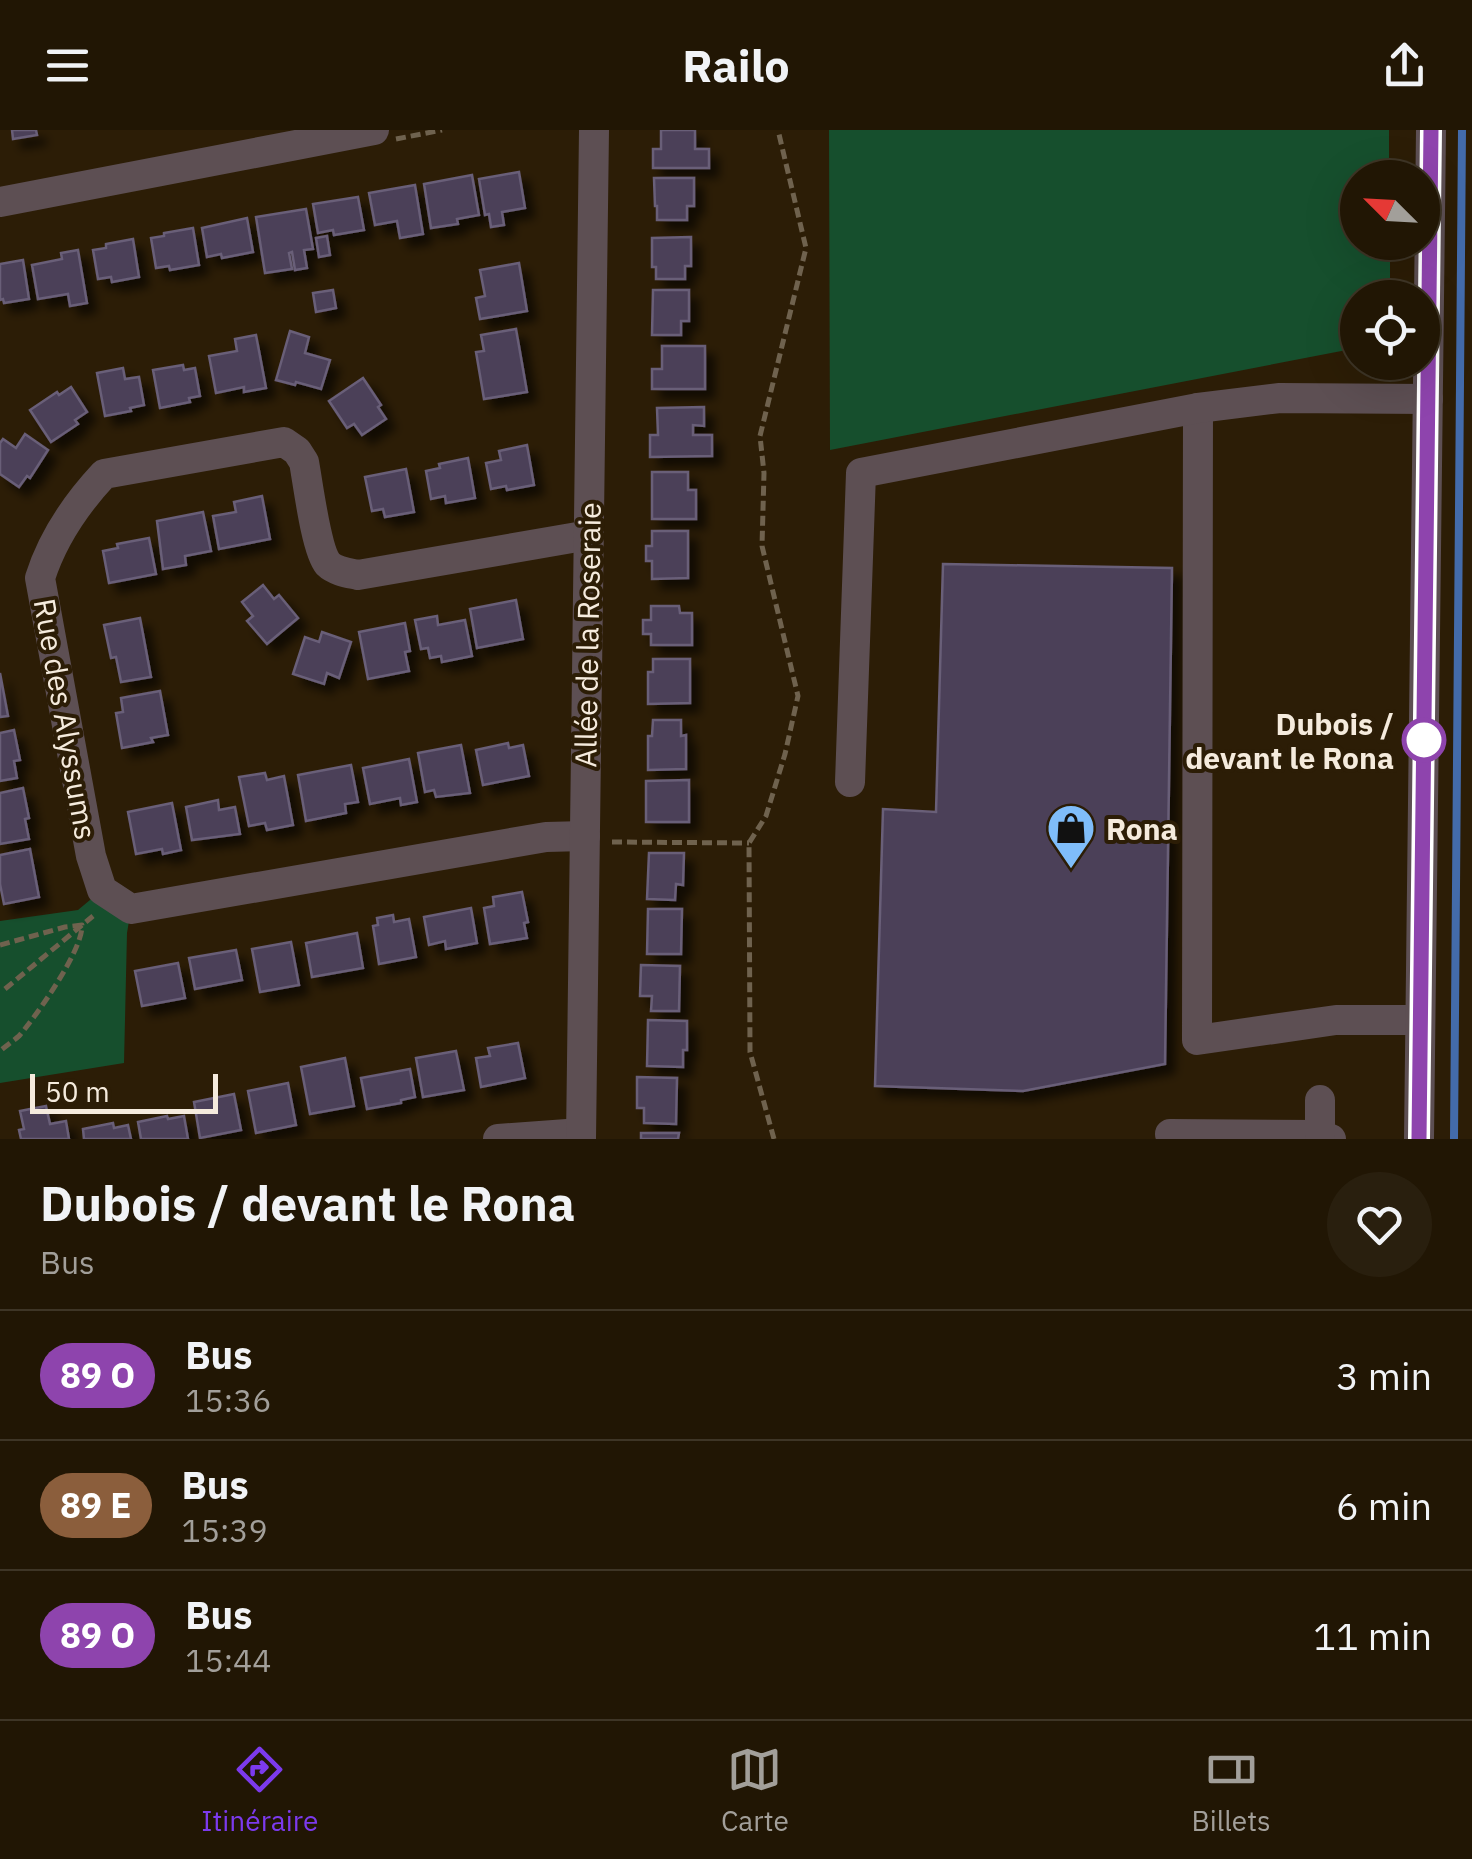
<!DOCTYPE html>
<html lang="fr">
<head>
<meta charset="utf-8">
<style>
  :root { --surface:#211604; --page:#291f0e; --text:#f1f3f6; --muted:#a29f9a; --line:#3e3526; --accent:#7c3aed }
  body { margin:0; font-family:"IBM Plex Sans",sans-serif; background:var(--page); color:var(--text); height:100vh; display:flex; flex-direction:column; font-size:38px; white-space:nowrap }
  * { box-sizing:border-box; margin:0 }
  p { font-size:32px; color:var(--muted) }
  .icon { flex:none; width:55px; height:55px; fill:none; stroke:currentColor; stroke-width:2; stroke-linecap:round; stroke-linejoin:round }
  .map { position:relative; height:1009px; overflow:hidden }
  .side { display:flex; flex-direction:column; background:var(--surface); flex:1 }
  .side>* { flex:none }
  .badge { padding:0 20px; border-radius:32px; font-size:35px; line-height:65px }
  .needle { width:65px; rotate:294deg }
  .fabs { position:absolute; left:1340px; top:30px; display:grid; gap:20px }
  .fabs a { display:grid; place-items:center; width:100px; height:100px; border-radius:50%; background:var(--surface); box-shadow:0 10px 40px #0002,0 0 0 2px var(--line); font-size:50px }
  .scale { position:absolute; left:30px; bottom:25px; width:188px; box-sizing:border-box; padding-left:10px; border:5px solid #f5ebdd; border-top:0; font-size:28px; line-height:35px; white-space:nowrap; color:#f5ebdd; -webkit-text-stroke:8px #2c1d06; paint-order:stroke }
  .map>.badge { position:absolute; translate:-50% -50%; box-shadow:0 0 0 5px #fff }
  .round { display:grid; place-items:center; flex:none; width:105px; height:105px; border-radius:52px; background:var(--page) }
  .summary { display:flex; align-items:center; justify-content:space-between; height:170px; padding:0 40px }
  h1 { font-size:48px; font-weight:700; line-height:75px }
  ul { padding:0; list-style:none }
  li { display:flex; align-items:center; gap:30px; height:130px; padding:0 40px; border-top:2px solid var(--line) }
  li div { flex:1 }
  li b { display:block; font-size:38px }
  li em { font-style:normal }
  li .badge { min-width:110px; font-weight:700; text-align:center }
  header { display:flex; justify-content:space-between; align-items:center; height:130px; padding:0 40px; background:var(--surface); font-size:45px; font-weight:700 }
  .dock { display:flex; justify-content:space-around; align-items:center; height:140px; border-top:2px solid var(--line); background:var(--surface); font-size:28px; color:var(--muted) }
  .dock a { display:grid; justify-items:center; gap:5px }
  .dock .current { color:var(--accent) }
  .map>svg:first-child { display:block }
  .green { fill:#164f2d }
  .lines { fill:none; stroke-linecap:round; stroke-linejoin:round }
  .stream { stroke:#436baa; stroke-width:8 }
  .building { fill:#4b4159; stroke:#695e78; stroke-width:2.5; filter:url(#shadow) }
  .path { stroke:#6f624e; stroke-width:5; stroke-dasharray:10 5; stroke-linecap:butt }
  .minor { stroke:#5d4f53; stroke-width:30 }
  .line-casing { stroke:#fff; stroke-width:22 }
  .line { stroke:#8e44ad; stroke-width:15 }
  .stop-dot { fill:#fff; stroke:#8e44ad; stroke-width:5 }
  .labels { text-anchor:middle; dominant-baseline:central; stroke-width:8; stroke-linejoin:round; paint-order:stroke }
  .street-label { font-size:30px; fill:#f5ebdd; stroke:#2c1d06 }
  .stop-label { font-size:30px; font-weight:bold; fill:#f5ebdd; stroke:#2c1d06; text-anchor:end }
  .poi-label { font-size:30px; font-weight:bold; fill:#f5ebdd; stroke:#2c1d06; text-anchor:start }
</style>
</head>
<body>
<header><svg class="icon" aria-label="menu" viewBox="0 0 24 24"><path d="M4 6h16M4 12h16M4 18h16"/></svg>Railo<svg class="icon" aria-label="share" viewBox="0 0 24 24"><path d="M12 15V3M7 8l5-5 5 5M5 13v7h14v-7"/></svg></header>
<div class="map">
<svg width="1472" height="1009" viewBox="0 0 1472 1009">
  <defs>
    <filter id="shadow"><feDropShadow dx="9" dy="9" stdDeviation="5" flood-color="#0009"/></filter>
  </defs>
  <rect width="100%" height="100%" fill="#2c1d06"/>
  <g class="green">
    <path d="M829,0h560v47l-31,1v64l32,1v54l-32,1 -1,50 -527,102z"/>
    <path d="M102,760l29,19 -4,24 -3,130 -124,20v-162l78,-11z"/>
  </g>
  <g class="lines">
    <path class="stream" d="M1454,1009l8,-1009"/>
  </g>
  <g class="building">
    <path d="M12,0h24l1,5 -24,4z"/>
    <path d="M661,0h34v19h14v19h-56v-19h8z"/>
    <path d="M519,42l6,36 -23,4 2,13 -13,2 -2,-13 -4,1 -6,-36z"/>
    <path d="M472,45l7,40 -22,4 1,5 -27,4 -7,-44z"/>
    <path d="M654,48h40v28h-7v14h-30v-14h-2z"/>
    <path d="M415,55l8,49 -23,4 -3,-17 -22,4 -6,-32z"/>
    <path d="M358,67l6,33 -30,5 -1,-5 -15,3 -5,-29z"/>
    <path d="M306,79l7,40 -9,1 3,18 -12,2 -3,-18 -3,1 3,16 -27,4 -9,-56z"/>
    <path d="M247,88l6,34 -31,6 -1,-4 -14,3 -5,-29z"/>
    <path d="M193,98l6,37 -29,5 -1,-4 -13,2 -5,-30 13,-2v-3z"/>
    <path d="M327,106l3,19 -11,2 -3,-19z"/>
    <path d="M691,107v29h-6v13h-29v-12h-4v-29z"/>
    <path d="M133,109l6,38 -27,5 -1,-5 -13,2 -5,-29 13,-2v-4z"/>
    <path d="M78,120l9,53 -17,3 -2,-12 -30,5 -6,-34 30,-6 -1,-6z"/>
    <path d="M23,130l6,39 -25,4 -1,-4 -3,1v-36z"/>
    <path d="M519,133l8,48 -47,8 -4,-21 9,-2 -5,-26z"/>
    <path d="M333,160l3,18 -20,4 -3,-19z"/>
    <path d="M653,160h36v31h-8v14h-29z"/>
    <path d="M516,199l11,63 -43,7 -8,-47 8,-1 -3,-16z"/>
    <path d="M290,201l19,6 -4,16 25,7 -9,29 -25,-7 -1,3 -19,-5z"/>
    <path d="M256,205l10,53 -22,4v-5l-28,6 -7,-37 28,-5 -2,-12z"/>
    <path d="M662,216h43v43h-53v-20h10z"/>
    <path d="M183,235l1,5 11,-2 5,28 -11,2 1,4 -30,6 -7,-38z"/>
    <path d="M123,238l2,11 14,-2 5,28 -14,3 1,3 -26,5 -8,-43z"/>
    <path d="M363,248l18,27 -3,2 8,12 -24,16 -8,-11 -7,4 -18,-27z"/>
    <path d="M71,257l16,25 -12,8 3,4 -27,18 -21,-32 27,-18 2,3z"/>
    <path d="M704,277v19l-11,-1v10h19v21l-62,1v-22h8l-1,-27z"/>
    <path d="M25,304l23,16 -18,28 -3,-2 -8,11 -19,-13v-31l3,-4 13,9z"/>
    <path d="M527,315l7,40 -27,5 -1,-4 -15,3 -5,-26 15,-3 -2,-9z"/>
    <path d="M468,328l7,40 -29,5 -1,-7 -14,3 -5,-28 14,-3 -1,-4z"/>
    <path d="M406,339l8,43 -29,5 -2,-8 -11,2 -7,-34z"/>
    <path d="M652,342h36v18h8v29h-44z"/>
    <path d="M262,366l8,43 -51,10 -6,-33 23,-4 -2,-10z"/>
    <path d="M203,382l8,39 -26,5 1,9 -23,4 -6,-48z"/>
    <path d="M652,401h36v47l-36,1v-18h-6v-15h6z"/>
    <path d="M149,408l7,36 -47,9 -6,-32 15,-3 -1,-4z"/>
    <path d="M943,434l229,4 -7,496 -142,27 -148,-5 8,-277 53,3z"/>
    <path d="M263,455l11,14 5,-4 19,23 -31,26 -20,-23 6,-5 -11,-14z"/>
    <path d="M516,470l7,39 -46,9 -7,-39z"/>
    <path d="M651,476h28l1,7h12v32h-41v-11h-8v-14h8z"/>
    <path d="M437,486l1,9 27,-5 7,36 -30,6 -1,-6 -11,2 -2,-10 -7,1 -6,-29z"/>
    <path d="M140,488l11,59 -30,5 -5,-25 -5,1 -7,-33z"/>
    <path d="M405,493l5,28 -5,1 4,19 -41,8 -9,-47z"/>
    <path d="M322,502l29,10 -12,36 -12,-5 -3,11 -31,-10 12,-37 14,5z"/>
    <path d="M653,529h37v44l-42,1v-32h5z"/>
    <path d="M0,543l8,43 -8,1z"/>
    <path d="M160,561l8,44 -17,3 2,4 -31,6 -6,-35 7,-1 -2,-14z"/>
    <path d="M653,590h28v16l5,-1v34l-38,1v-34h4z"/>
    <path d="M14,600l6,30 -6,1 3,17 -17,3v-48z"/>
    <path d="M508,613l1,5 14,-3 6,31 -46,9 -7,-35z"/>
    <path d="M461,615l9,48 -34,4 -2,-7 -9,2 -7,-39z"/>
    <path d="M409,629l8,43 -16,3 -1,-7 -30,6 -7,-36z"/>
    <path d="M351,635l7,37 -13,2 1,9 -40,8 -8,-46z"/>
    <path d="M265,643l2,7 17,-4 9,49 -26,5 -2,-7 -16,3 -10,-49z"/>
    <path d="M689,650v42h-43v-41z"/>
    <path d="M23,658l6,30 -4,1 4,20 -29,5v-51z"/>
    <path d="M218,670l1,10 16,-3 5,27 -48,6 -6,-33z"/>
    <path d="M172,673l9,47 -18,4 -1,-5 -26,5 -8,-42z"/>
    <path d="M30,719l9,48 -35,7 -4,-20v-29z"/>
    <path d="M649,723h35l-1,32 -7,-1 -1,16 -28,-1z"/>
    <path d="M522,762l6,30 -4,1 3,15 -37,6 -6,-36 10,-2 -1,-9z"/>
    <path d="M471,778l6,35 -31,6 -1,-8 -16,4 -5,-28z"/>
    <path d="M648,779h34l-1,45h-34z"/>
    <path d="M393,785l1,7 15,-3 7,38 -37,7 -6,-38 5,-1 -1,-7z"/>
    <path d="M357,803l6,35 -51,9 -6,-34z"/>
    <path d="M291,812l8,43 -39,7 -8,-43z"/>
    <path d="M236,820l6,30 -47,9 -6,-31z"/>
    <path d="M178,833l7,35 -43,8 -7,-35z"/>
    <path d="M641,835l39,1 -1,45h-28l1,-15h-12z"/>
    <path d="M648,890l39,1v29h-4v17l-36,-1z"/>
    <path d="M518,913l7,35 -44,9 -5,-29 14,-2 -2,-8z"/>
    <path d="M456,921l8,39 -41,7 -7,-39z"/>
    <path d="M345,928l9,48 -44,8 -9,-47z"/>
    <path d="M410,939l5,28 -14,3v3l-34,6 -6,-31z"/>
    <path d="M637,947l40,1 -1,46 -32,-1v-15h-7z"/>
    <path d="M288,953l8,42 -40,8 -8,-42z"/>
    <path d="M234,964l7,36 -41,8 -6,-36z"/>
    <path d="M46,976l4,18 16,-3 3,18h-48l-2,-9 5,-1 -4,-18z"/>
    <path d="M167,986l1,3 16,-3 4,23h-47l-3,-17z"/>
    <path d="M113,993l1,5 14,-3 3,14h-47l-1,-10z"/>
    <path d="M641,1003h38l-1,6h-37z"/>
  </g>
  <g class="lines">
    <g class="path">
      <path d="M396,9l46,-9"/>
      <path d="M612,712l137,1"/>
      <path d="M0,815l65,-18 17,-2c1,25 -45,90 -63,111 -6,5 -13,10 -19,15"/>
      <path d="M5,859l88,-73"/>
      <path d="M774,1009l-24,-87 -1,-209 17,-27 19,-62 13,-58 -36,-150 2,-73 -4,-37 46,-188 -28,-118"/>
    </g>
    <g class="minor">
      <path d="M0,72l374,-72"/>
      <path d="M1198,278l-1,632 139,-20h84"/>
      <path d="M850,652l11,-309 337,-65 82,-10 148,1"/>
      <path d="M585,706l-39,1 -415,72 -29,-19 -11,-34 -51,-278c12,-38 37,-75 64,-104l180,-32 13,9 7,11c4,21 12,88 24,102 7,7 21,9 30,11l231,-40"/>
      <path d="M1170,1004l150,1 11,4"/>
      <path d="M1320,1005v-35"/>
      <path d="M498,1009l83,-6"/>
      <path d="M581,1009l13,-1009"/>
      <path d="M1419,1009l12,-1009"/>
    </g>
  </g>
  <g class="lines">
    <g class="line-casing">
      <path id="line" d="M1419,1009l12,-1009"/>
    </g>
    <use href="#line" class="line"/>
  </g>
  <defs>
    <g id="shop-pin" transform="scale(2.5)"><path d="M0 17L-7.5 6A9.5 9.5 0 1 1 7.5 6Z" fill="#7fbdfa" stroke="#2c1d06"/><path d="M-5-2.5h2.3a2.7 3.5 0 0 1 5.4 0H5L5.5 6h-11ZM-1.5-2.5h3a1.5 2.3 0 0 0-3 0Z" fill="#111"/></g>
  </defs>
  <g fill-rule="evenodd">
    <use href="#shop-pin" x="1071" y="698"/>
  </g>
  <circle class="stop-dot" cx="1424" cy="610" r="20"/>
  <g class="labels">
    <g class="street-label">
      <text transform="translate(587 505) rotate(-89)">Allée de la Roseraie</text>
      <text transform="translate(66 589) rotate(80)">Rue des Alyssums</text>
    </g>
    <g class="stop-label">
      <text x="1394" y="593">Dubois /<tspan x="1394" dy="34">devant le Rona</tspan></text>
    </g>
    <g class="poi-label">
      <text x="1106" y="698">Rona</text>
    </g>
  </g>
</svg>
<div class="fabs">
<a><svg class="needle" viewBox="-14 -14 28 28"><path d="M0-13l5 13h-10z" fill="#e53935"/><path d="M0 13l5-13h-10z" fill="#a29f9a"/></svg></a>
<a><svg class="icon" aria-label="locate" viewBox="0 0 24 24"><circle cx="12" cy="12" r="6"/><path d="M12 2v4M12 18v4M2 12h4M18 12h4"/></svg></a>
</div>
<div class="scale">50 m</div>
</div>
<section class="side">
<div class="summary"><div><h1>Dubois / devant le Rona</h1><p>Bus</p></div><a class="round"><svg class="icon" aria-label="heart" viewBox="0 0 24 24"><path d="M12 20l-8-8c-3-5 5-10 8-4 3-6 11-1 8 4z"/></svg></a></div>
<ul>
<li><span class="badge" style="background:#8e44ad;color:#fff">89 O</span><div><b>Bus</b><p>15:36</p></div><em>3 min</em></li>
<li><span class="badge" style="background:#8b5e3c;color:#fff">89 E</span><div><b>Bus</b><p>15:39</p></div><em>6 min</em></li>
<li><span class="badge" style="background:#8e44ad;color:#fff">89 O</span><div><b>Bus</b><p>15:44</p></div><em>11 min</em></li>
</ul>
</section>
<nav class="dock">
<a class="current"><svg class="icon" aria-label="directions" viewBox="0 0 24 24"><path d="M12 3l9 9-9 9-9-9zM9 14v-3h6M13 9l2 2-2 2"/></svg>Itinéraire</a>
<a><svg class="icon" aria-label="map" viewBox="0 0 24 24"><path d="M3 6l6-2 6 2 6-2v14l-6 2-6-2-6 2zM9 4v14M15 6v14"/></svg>Carte</a>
<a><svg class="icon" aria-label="tickets" viewBox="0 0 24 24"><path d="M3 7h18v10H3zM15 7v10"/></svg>Billets</a>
</nav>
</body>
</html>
